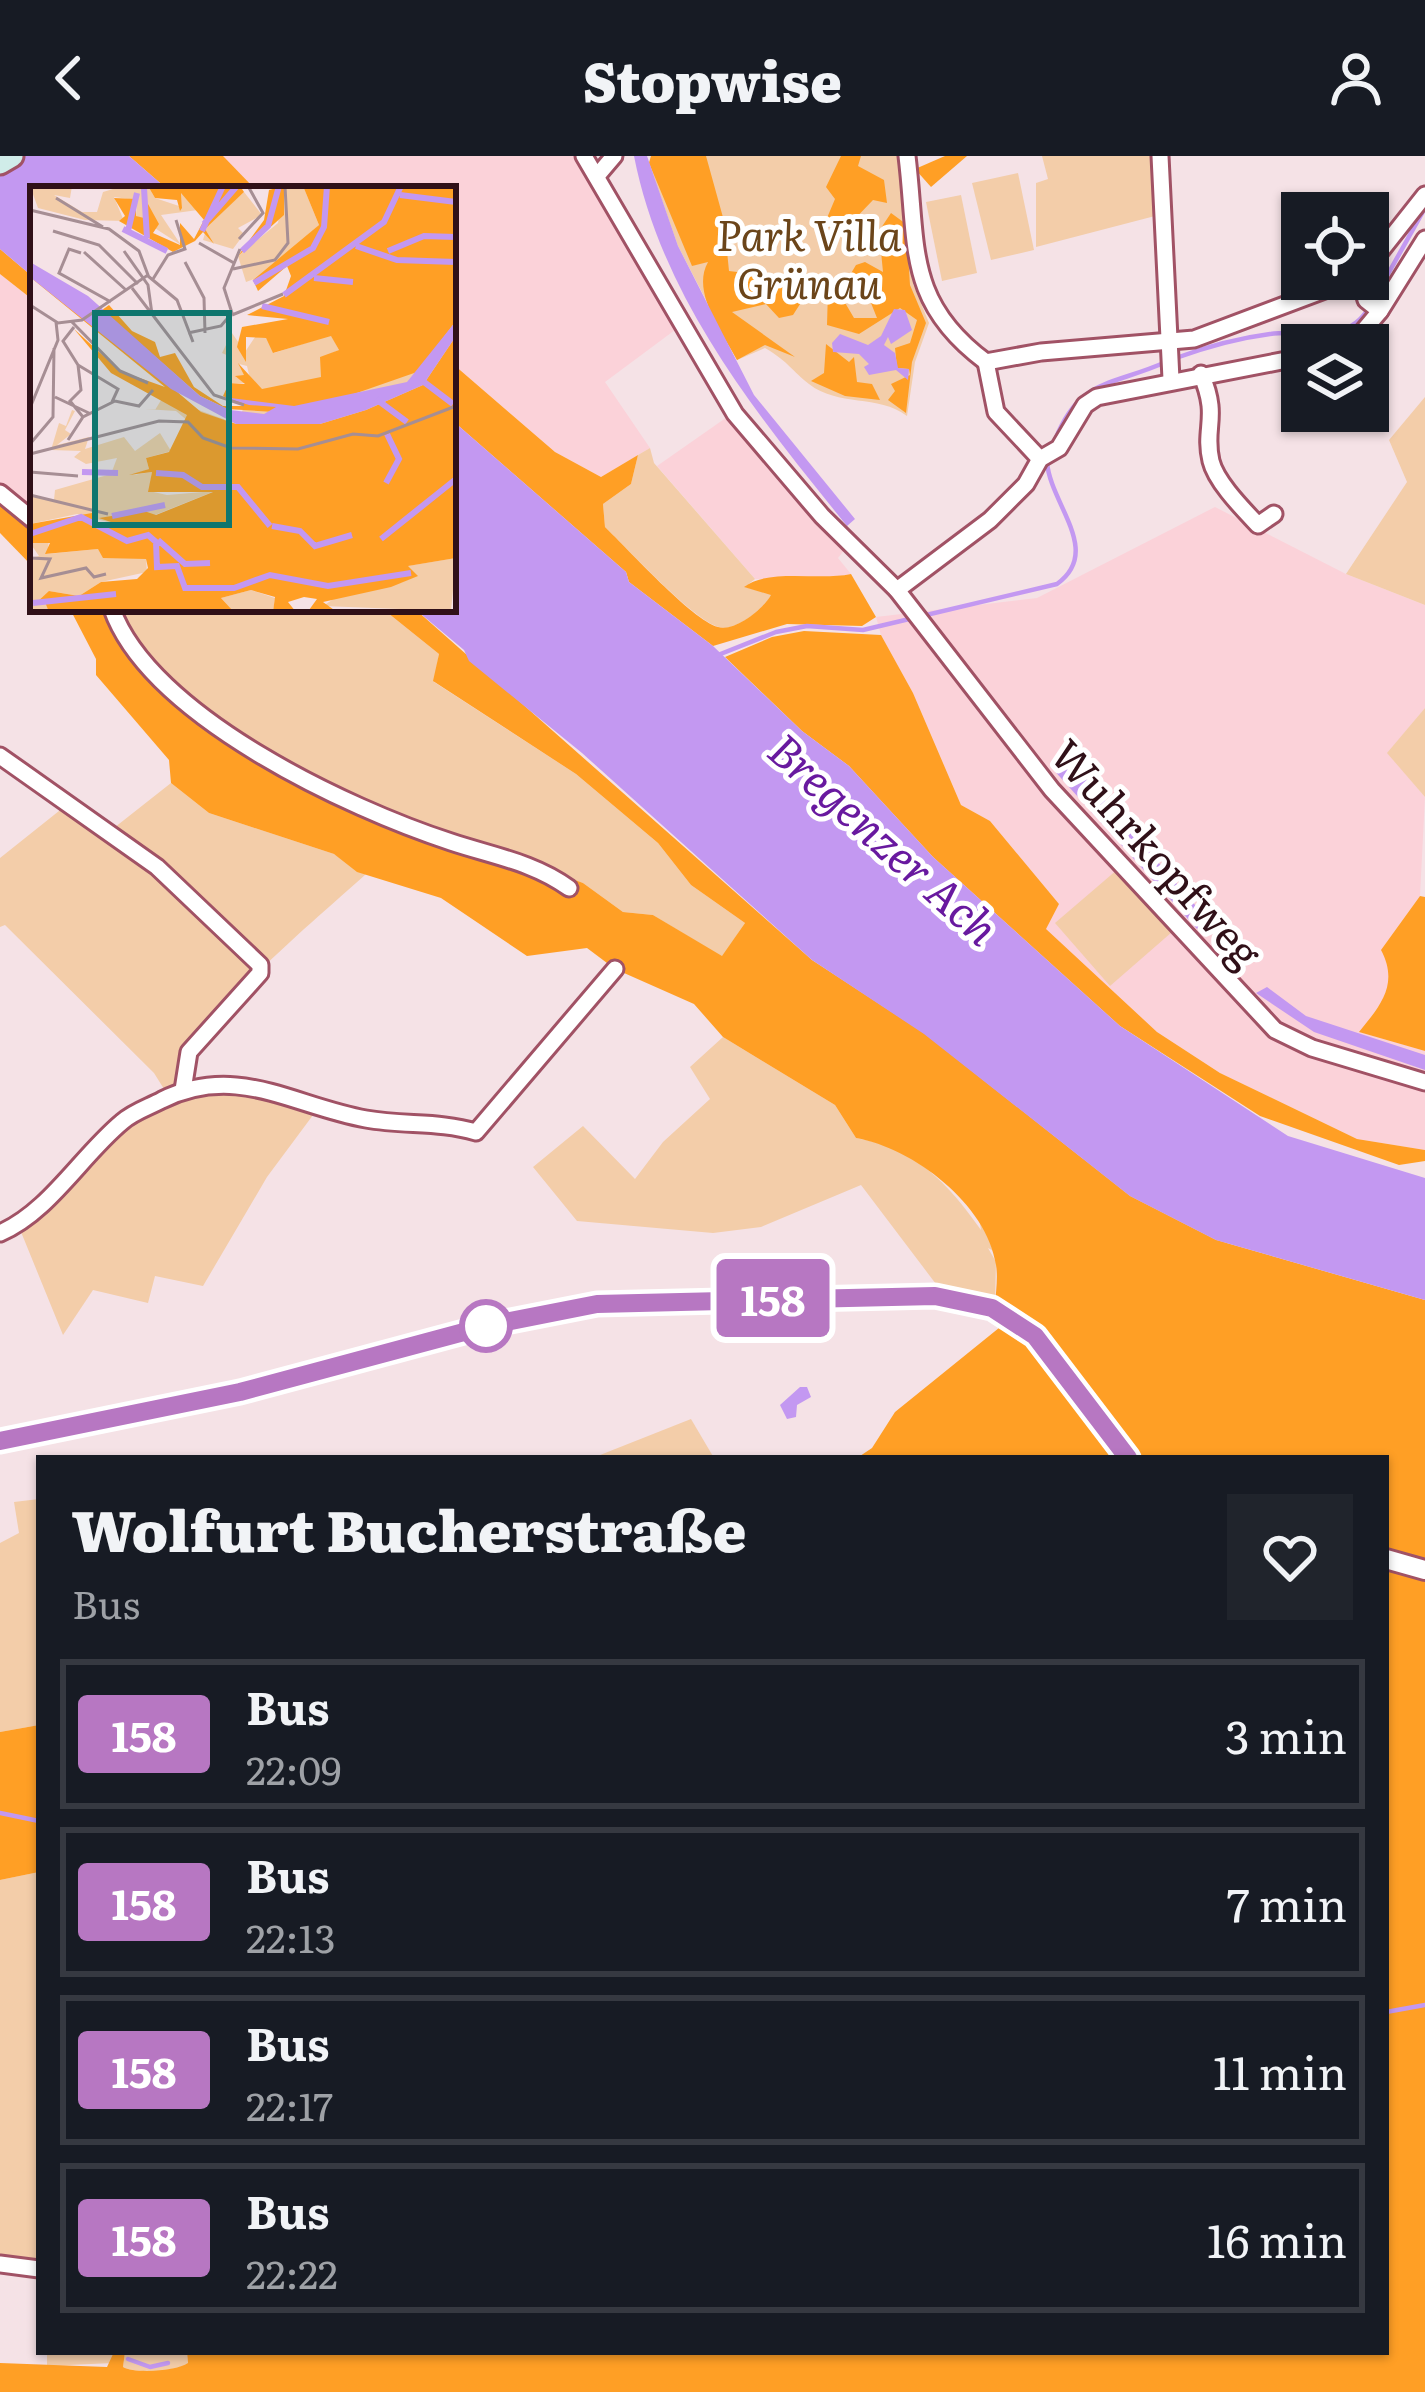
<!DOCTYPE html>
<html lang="en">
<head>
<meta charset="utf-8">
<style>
  :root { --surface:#171b24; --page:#20242c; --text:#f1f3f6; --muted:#9ea1a6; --line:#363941 }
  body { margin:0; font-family:Literata,serif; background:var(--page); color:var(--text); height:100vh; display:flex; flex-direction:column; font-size:45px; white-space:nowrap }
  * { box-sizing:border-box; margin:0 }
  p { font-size:39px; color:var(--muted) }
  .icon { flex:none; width:66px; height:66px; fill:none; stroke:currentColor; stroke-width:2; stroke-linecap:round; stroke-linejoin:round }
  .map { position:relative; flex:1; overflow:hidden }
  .side { position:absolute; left:36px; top:1299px; width:1353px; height:900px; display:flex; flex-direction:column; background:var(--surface); border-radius:0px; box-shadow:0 3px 9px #0004 }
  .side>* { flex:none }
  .badge { padding:0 24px; border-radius:9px; font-size:42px; line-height:78px }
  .controls { position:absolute; left:1281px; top:36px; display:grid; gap:24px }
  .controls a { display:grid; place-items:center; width:108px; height:108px; border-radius:0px; background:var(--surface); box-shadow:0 3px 9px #0004; font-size:60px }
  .map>.badge { position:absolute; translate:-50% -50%; box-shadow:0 0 0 6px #fff }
  .round { display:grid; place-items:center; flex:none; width:126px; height:126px; border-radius:0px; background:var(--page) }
  .overview { display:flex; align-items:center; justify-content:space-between; height:204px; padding:0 36px }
  h1 { font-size:57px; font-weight:800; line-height:90px }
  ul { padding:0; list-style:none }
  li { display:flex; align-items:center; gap:36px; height:150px; margin:0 24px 18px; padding:0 12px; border:6px solid var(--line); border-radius:0px }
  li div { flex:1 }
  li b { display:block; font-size:45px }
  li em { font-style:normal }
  li .badge { min-width:132px; font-weight:700; text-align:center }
  header { display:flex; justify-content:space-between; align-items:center; height:156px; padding:0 36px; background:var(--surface); font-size:54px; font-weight:800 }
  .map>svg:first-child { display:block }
  .built { fill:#fbd2d9 }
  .green { fill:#f3cda9 }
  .forest { fill:#ff9f25 }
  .water { fill:#c398f1 }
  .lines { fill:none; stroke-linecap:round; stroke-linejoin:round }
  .stream { stroke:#c398f1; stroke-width:4.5 }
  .minor-casing { stroke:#a15265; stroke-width:21 }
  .tertiary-casing { stroke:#a15265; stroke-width:24 }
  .secondary-casing { stroke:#a15265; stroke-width:27 }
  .minor { stroke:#fff; stroke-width:15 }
  .tertiary { stroke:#fff; stroke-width:18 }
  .secondary { stroke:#d0ece9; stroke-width:21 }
  .line-casing { stroke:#fff; stroke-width:27 }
  .line { stroke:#b777c2; stroke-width:18 }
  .stop-dot { fill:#fff; stroke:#b777c2; stroke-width:6 }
  .labels { text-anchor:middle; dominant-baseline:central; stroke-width:10; stroke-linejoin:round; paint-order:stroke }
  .park-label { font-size:42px; font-style:italic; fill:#6b451a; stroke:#fff }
  .street-label { font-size:42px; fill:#301018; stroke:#fff }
  .water-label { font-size:45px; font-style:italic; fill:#68199f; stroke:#fff }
  .inset-river { fill:none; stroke:#c398f1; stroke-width:6 }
  .inset-road { fill:none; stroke:#a68e94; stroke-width:3 }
  .view { fill:#0f766e; fill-opacity:0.15; stroke:#0f766e; stroke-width:6 }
  .inset-edge { fill:none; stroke:#301018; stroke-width:6 }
</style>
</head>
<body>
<header><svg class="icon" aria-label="back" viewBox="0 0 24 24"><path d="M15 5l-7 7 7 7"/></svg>Stopwise<svg class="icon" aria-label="person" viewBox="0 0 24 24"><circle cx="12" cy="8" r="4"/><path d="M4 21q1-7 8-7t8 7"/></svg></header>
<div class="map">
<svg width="1425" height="2236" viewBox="0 0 1425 2236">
  <rect width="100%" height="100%" fill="#f5e2e6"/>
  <g class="built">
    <path d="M222,0h358l99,171 -74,55 45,66 -49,29 -46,-25 -102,-88v-175h-199z"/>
    <path d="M0,118l33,26v222l-33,-27z"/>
    <path d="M730,259l115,134 -7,9 13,16 -27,6 -69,-1 -98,-113z"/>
    <path d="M1215,351l131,67 79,31v103l-37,45 37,44 -5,99 -38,53 8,19 -3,27 -27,37 65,19v99l-68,-11 -137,-66 -63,-41 -52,-45 -60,-58 14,-25 -69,-83 -29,-16 -48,-112 -32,-58 -5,-18 161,-19z"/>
  </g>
  <g class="green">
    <path d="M651,0h250l12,128 16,39 -14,39 -8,54c-29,-22 -69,-9 -98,-32 -17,-13 -20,-22 -44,-36l-28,12 -59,-114 -29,-83z"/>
    <path d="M1042,0h112l1,60 -119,31v-64l12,-4z"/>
    <path d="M1018,17l16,77 -43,10 -19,-77z"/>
    <path d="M961,39l16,78 -35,8 -16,-79z"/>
    <path d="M1425,241v208l-79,-31 61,-92 -18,-42z"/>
    <path d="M650,292l4,15 101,116 -10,8 27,7c-8,14 -36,38 -53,33 -25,-6 -92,-79 -114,-100l-2,-23 28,-20 7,-29z"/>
    <path d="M110,453h273l56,45 -5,28 142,92 82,69 33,42 54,38 -23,34 -69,-42 -30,-3 -40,-29 -258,-87 -148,-104z"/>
    <path d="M1425,552v89l-38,-44z"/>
    <path d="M171,627l38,30 125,41 32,20c-35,32 -185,158 -188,199 0,3 4,16 5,18l37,-6 99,22 -52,70 -64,109 -48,-10 -7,27 -55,-13 -30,45 -44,-108 108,-106 42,-24 -15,-24 -149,-148 -5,2v-69l64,-51 41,28z"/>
    <path d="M1118,713l54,63 -62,54 -55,-63z"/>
    <path d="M723,881l112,68 21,33c59,10 91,44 125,92l-20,-143 332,195 93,176 -398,-210 8,14 -1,42 -53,-12 -81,-107 -100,42 -48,6 -136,-12 -44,-54 50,-41 52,53 28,-37 47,-43 -20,-32z"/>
    <path d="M691,1263l23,39h-119v-1z"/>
    <path d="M39,1343v226l-39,7v-189l19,-10 -5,-31z"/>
    <path d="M39,1716v396l-39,-5v-383z"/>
    <path d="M47,2196h67l-1,11 -66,3z"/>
    <path d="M125,2196h62l1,12c-11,7 -53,10 -65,3z"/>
  </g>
  <g class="forest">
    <path d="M129,0h94l32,33h-88z"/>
    <path d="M651,0h55l18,65 5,50 66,8 7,22 -9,14 -14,3 -13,-14 -34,8 63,45 -30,-12 -28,15c-15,-28 -46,-68 -29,-98l-16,4 -43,-103z"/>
    <path d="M841,0h20l-3,10 26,14 3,23 -14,-3 -25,26 -21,-8 8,-19 -9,-12z"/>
    <path d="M945,0h22l-36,31 -16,-18z"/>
    <path d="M891,57l15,11 4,61 16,38 -14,39 -6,51 -18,-13 7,-9 -4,-7 19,-9 -1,-6 -12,-1 -2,-20 15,-5 7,-23 -17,-12 -41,26 -32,-9 1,-35 9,-1 17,29h23l-10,-25 -12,-2 -8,-11 9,-15 9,-3 18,10 -4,-41z"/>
    <path d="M0,93l33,28v23l-33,-26z"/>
    <path d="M826,188l23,18 5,-5 3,25 15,2 8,16 -35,-4 -34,-15 13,-8z"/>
    <path d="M453,208l102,88 46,25 37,-22 -7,29 -28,20 2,23c23,22 87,93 113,100 17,5 45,-18 53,-32l-27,-8c24,-19 75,-6 107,-13l25,43 -14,9 -75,-2 -74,22 -84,-64 -3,-10 -173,-151z"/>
    <path d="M0,339l33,27v45l-33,-34z"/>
    <path d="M70,453h40l20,37 137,119 316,118 40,29 30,3 69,41 23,-33 -54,-38 -33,-42 -82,-69 -143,-93 6,-27 -56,-45h32l397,351 112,73 206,163 86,44 209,60v1092h-1425v-29l107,4 7,-15h11l-2,15c12,7 54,4 65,-4l-1,-11h1199v-894h-529l15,-10 23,-36 120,-97 -20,-11c1,-12 3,-27 1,-39 -9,-61 -83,-117 -140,-127l-21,-33 -112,-68 -29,-33 -79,-35 -28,-21 -60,8 -86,-58 -84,-26 -23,-18 -125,-41 -38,-30 -2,-23 -73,-85v-16z"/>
    <path d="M804,475l77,4 32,58 48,112 29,16 69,83 -13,25 111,103 63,41 137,66 68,11v11l-26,4 -139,-49 -140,-90 -187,-169 -84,-91 -47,-35 -77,-74 47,-20z"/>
    <path d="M1420,740l5,1v154l-66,-19c22,-27 40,-48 22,-82z"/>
    <path d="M39,1569v147l-39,8v-148z"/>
  </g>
  <g class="water">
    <path d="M0,0h129l38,33h-134v88l-33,-28z"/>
    <path d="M634,0h13l31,90 76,149 101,124 -8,7c-89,-110 -185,-227 -213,-370z"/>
    <path d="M894,153l11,1 7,20 -21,14 -3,-7 -4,8 11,8 3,15 11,1 -1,11 -12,-10 -27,5 -5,-8 5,-3 -10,-10 -26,-2 -1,-9 8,-9 28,11 13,-9z"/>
    <path d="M453,265l173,151 3,10 84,64 89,85 47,35 84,91 187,169 168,110 137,42v122l-209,-60 -86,-44 -206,-162 -112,-74 -230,-207 -113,-92 -5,-11 -49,-41h38z"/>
    <path d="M1071,605l137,159 -11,9 -146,-162z"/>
    <path d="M1267,831l39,29 119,39v15l-111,-38 -58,-39z"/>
    <path d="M800,1231h7l4,10 -14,8 -1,12 -9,2 -7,-14z"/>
  </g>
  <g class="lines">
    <g class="stream">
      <path d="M1374,143l51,-91"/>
      <path d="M1176,202c30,-11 63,-20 94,-24 34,-5 77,11 98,-25"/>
      <path d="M1055,284c25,-62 54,-53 111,-78"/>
      <path d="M718,499l58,-23 31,-6 56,4 194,-46c46,-33 -7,-80 -10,-122"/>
      <path d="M0,1657l39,8"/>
      <path d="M1386,1856l39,-7"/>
      <path d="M128,2203l22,8 18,-4"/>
    </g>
    <g class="minor-casing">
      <g id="minor">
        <path d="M584,0l151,258 87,102 75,74 155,200 223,240 37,18 113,34"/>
        <path d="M907,0c11,90 -2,146 79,206l55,-10 153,-13 160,-60"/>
        <path d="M1160,0l11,223"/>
        <path d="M597,20l17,-20"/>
        <path d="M1368,111l57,-72"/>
        <path d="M1380,155l45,-72"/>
        <path d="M1335,189l24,-9 21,-25 -14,-11 -6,-21"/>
        <path d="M986,206l10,50 44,47"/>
        <path d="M1201,218c19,44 2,53 10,87 5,21 32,48 47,64l16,-11"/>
        <path d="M0,337l33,27"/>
        <path d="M897,434l93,-70 36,-36 14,-25 19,-11 26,-43 12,-8 205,-40"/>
        <path d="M112,453c38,107 237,200 339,233 42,14 82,20 118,46"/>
        <path d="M0,600l157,111 103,98v8l-71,79 -6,38"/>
        <path d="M0,1077c49,-21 81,-77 122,-111 11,-10 27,-15 40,-22 75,-37 131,6 204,19 38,7 73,2 110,13l139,-163"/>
        <path d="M0,2108l39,5"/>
      </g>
    </g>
    <g class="tertiary-casing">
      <g id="tertiary">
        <path d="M0,1285l240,-49 250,-67 107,-21 338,-8 57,12 43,29 93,121"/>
        <path d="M1386,1403l39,11"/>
      </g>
    </g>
    <g class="secondary-casing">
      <path id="secondary" d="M0,7l12,-7"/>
    </g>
    <use href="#minor" class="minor"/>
    <use href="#tertiary" class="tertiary"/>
    <use href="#secondary" class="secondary"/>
  </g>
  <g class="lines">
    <g class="line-casing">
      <path id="line" d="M0,1285l240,-49 250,-67 107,-21 338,-8 57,12 43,28 93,122"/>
    </g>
    <use href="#line" class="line"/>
  </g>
  <circle class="stop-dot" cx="486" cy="1170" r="24"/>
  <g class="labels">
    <g class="park-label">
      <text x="809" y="77">Park Villa<tspan x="809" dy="48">Grünau</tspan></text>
    </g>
    <g class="street-label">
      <text transform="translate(1158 696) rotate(48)">Wuhrkopfweg</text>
    </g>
    <g class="water-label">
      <text transform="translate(885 681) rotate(42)">Bregenzer Ach</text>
    </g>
  </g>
  <g transform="translate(30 30)">
    <rect width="426" height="426" fill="#f5e2e6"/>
    <path d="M0,0h42l-2,12 -16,-3 28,17h15l6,-20 20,-6h25l7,12 27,9 -1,-15 17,18 -37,5 20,30 -45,-29 1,-16 -23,-3 10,24 -39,-1 -47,-12zM254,0h19l16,39 -54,50 -19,7 -8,-26 40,-33zM214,6l18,23 -24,13 6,6 -11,15 -30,-9 4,-14zM426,101v117l-75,31 -192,-13 -13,-11 -31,-2 10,1 8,-13 74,27 15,-37 -5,-21 -8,-2 7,12 -10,1 9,6h-16l2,-26 -9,-4 10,-20 13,19 10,-15 11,1 8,15 57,-18 8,15 -18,8 2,17zM42,224l3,1 -10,19 6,4 -14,11 32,-8 -4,12 39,-12 11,14 25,-18 11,18 -25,7 3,11 -16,6 19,-3 -3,19 18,4 48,-4 -60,24 -44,1 1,7 -35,-9 -47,10v-28l24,4 1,-10 56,-16 6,-16 -31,6 -12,-7 7,-6 -30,-1 8,-27 7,3zM19,355l-2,13 51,-5 48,10 1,13 -46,10 -22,14 -30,-5v21h-19v-54l9,-2 -9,-13zM426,372l-5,53 -128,-5 21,-14 59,-10 12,-7 -8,-9zM221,404l24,8 -2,14h-39l-13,-14z" fill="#f3cda9"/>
    <path d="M118,0h92l4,6 -39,37 9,15 -11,-12 -8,9 -22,11 -54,-31 6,-5 -11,-18 22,1v17l8,2 4,-14 11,20 -6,9 27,12v-22l14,16 10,-19 -23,-27 1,15 -2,3 -3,-11 -22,-2zM254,0v29l-46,41 26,-36 5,-30zM273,0h153v135l-39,51 -86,30 -57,10 -47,-3 -27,-13 -98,-86 7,-5 23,26 23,11 5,15 15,-4 19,34 29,19h20l-20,-10 6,-13 16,1 -10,-8 9,-1 -6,-12 24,26 59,-12 -1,-20 19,-7 -8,-14 -58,17 -7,-15 -20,-1v25l-9,-15 5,-20 46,-8 -41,-4 37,-19 7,-20 -4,-10 -29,25 -5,-11 66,-55zM0,91l63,44 108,91 35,12h84l46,-14 57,-25 33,-49v222l-48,8 10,10 -27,11 -68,15 14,10 -28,-2 8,-11 -13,-2 -16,5 8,10h-23l2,-15 -24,-7 -30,8 13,14h-185l-4,-10 -10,2 14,-13 30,5 22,-14 36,-3 11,-11 -2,-9 -43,-1 -5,-9 -53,5 5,-11h-20v-19l62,-11 2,9h17l-12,-4 44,-7 -8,-3 21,7 57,-23h-65l4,-20 -23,3 20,-6 -3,-11 23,-6 18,-37 -76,-42 -37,-44 46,42 45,16z" fill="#ff9f25"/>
    <path d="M0,76l58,34 112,100 30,14 34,4 12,-7 -27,-2 -26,-8 71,9 113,-24 49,-61v15l-33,49 -57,25 -46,14h-84l-65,-35 -141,-112z" fill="#c398f1"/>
    <path class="inset-river" d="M114,2l3,50M370,9l56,7M174,38l33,-38M93,43l44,22M98,45l9,-38M172,45l21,-45M326,60l41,14 59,2M212,65l26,-25 11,-40M358,65l36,-15 32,1M284,92l39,4M224,97l59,-35 11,-21 3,-41M254,109l100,-73 17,-36M232,120l67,16M394,196l29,22M346,213l31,23M52,286l36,1M126,287l27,2 19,12h36l32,39M356,297l13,-24 -12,-25M82,330l53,-11M242,340l28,5 15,15 37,-11M0,348l51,-17 46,24 21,-6 8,7 1,25 20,-1 8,22h49l36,-13 58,11 83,-13M351,353l75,-60M128,354l27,24 25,-1M3,417l83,-9"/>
    <path class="inset-road" d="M26,12l47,29M0,24l79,19 30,22 9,24 -66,45 -24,3 -28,-18M23,45l46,14 39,39M209,53l24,-26 -15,-27M169,57l35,20M94,65l24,34 4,29M54,66l42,38M51,67l-12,-4 -10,24 52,29M155,76l19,36 1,35M203,83l42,-9 13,-17 -3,-57M118,90l29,24 16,42M123,93l15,-24 17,-6 -9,-29M102,102l82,107 30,10M202,129l51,-21M42,136l48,49 28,12M44,141l-11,14 15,24M158,147l33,-7 11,-13 -8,-25 16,-39M48,179l40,24 -6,13M48,179l3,25 -11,11 13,16M25,211l36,17M0,222l28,-68 -2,-18M38,254l15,-23 32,-16 24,5 14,-16M0,258l23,-27 1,-69M0,268l129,-33 29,1 15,16 28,10 67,1 55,-15 25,2 78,-30M0,286l48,4M0,309l78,19M0,372l20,1 -9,19 45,-10 8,9 12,-3"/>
    <path class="view" d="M65,127h134v212h-134z"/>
    <rect width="426" height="426" class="inset-edge"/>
  </g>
</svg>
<div class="controls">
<a><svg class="icon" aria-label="locate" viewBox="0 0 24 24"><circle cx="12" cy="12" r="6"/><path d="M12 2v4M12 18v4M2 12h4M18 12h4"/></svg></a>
<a><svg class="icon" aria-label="layers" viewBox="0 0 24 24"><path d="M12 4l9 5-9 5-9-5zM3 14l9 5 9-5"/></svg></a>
</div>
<b class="badge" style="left:773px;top:1142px;background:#b777c2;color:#fff">158</b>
<section class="side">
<div class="overview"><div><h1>Wolfurt Bucherstraße</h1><p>Bus</p></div><a class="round"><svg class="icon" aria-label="heart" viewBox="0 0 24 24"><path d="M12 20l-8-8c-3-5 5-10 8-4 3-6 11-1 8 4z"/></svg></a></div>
<ul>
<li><span class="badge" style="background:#b777c2;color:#fff">158</span><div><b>Bus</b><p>22:09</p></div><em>3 min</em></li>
<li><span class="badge" style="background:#b777c2;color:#fff">158</span><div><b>Bus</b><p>22:13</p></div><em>7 min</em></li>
<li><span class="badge" style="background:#b777c2;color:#fff">158</span><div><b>Bus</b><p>22:17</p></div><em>11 min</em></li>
<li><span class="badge" style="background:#b777c2;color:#fff">158</span><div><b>Bus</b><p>22:22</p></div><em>16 min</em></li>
</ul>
</section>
</div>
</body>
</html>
